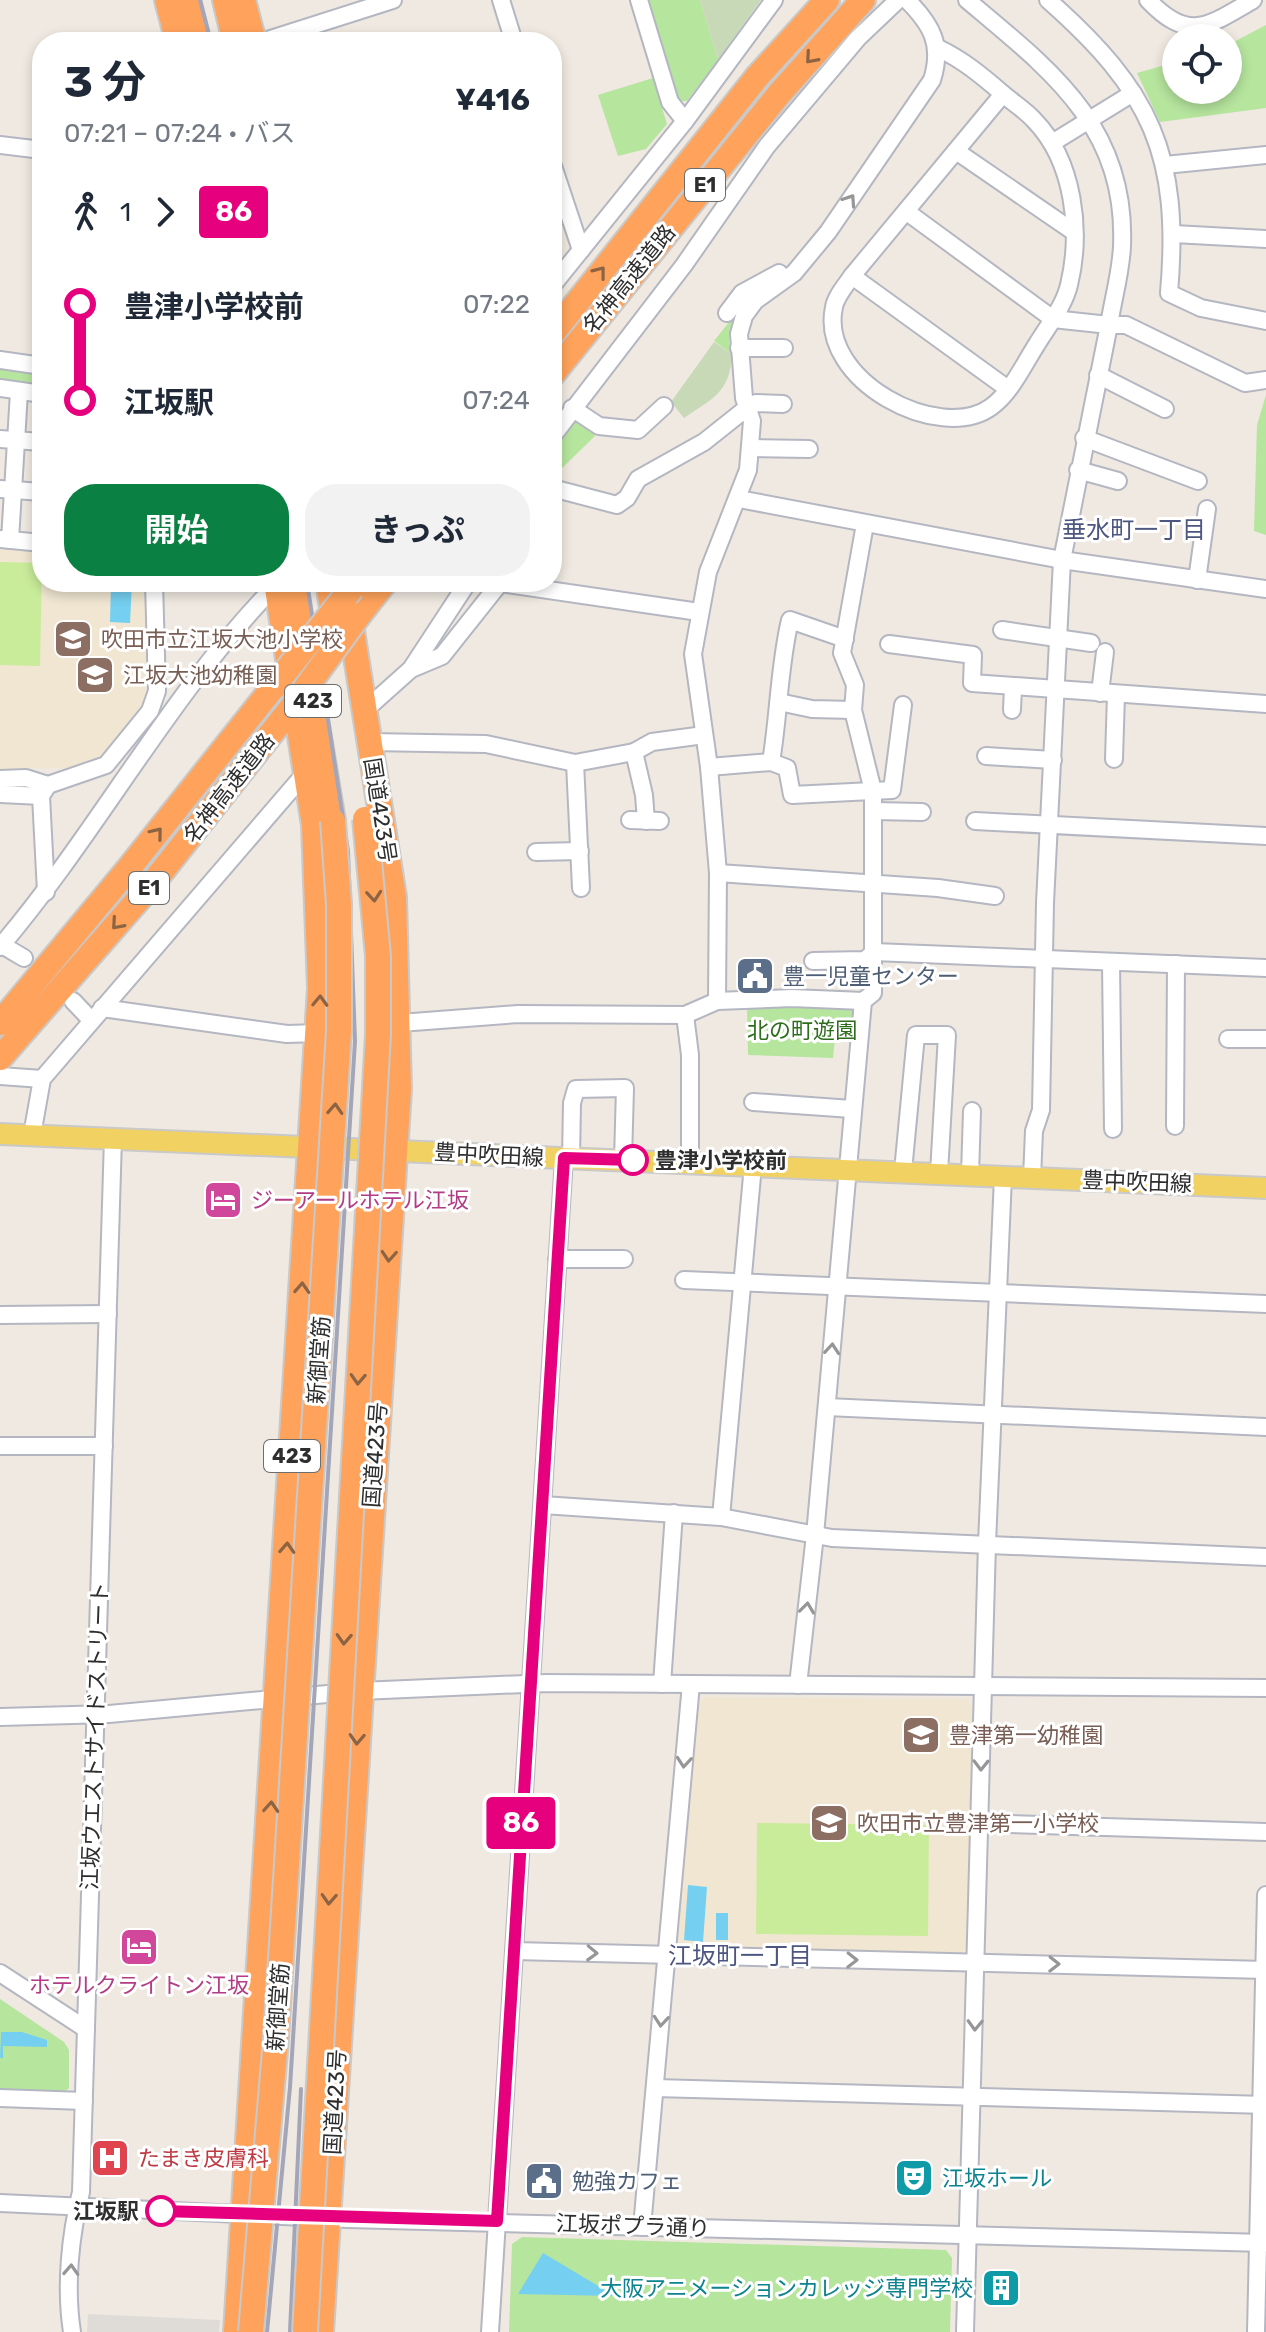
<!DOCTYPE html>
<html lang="ja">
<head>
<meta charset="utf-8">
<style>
  :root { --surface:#fff; --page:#f2f2f3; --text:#1f2937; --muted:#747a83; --accent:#0b8043 }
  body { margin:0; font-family:Rubik,"Noto Sans JP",sans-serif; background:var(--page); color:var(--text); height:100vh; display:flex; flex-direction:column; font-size:30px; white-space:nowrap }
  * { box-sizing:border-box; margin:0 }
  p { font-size:26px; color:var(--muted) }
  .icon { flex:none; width:44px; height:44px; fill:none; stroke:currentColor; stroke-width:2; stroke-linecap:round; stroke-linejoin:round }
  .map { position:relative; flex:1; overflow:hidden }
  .sheet { position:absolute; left:32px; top:32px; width:530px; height:560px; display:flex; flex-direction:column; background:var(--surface); border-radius:32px; box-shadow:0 4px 12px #0003 }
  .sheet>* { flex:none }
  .badge { padding:0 16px; border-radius:6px; font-size:28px; line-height:52px }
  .buttons { position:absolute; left:1162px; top:24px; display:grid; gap:16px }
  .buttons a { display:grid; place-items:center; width:80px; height:80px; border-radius:50%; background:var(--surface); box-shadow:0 4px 12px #0003; font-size:40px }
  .map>.badge { position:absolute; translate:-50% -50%; box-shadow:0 0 0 4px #fff }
  .legs { display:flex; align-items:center; gap:12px; height:88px; padding:0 32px; font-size:26px }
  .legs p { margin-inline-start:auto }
  .summary { display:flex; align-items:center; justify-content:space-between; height:136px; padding:0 32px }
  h1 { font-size:44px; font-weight:700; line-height:60px }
  .button { display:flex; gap:16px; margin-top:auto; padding:16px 32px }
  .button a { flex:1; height:92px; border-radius:32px; background:var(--accent); color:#fff; font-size:32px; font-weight:700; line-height:92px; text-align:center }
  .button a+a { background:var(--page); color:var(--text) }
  ul { padding:0 32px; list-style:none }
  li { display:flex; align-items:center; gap:28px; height:96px; font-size:30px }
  li i { display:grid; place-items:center; width:12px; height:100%; margin:0 10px; background:currentColor }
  li i::after { content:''; width:20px; height:20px; margin:-10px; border:6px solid; border-radius:50%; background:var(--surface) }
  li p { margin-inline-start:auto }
  li:first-child i { background:linear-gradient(#0000 50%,currentColor 0) }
  li:last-child i { background:linear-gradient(currentColor 50%,#0000 0) }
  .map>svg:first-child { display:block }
  .education { fill:#f0e6d1 }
  .green { fill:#b6e59e }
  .cemetery { fill:#c8d9b8 }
  .pitch { fill:#c9ec9a }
  .plaza { fill:#dfdcd8 }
  .water { fill:#75cff0 }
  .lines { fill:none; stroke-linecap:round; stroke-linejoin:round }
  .minor-casing { stroke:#b4b7c1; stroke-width:20 }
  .major-casing { stroke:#c9c9c9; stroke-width:24 }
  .highway-casing { stroke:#c9c9c9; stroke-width:28 }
  .minor { stroke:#fff; stroke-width:16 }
  .major { stroke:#f2d163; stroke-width:20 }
  .highway { stroke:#ffa35c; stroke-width:24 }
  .rail { stroke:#a3a6b8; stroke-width:4 }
  .highway-bridge-casing { stroke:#c9c9c9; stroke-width:28; stroke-linecap:butt }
  .highway-bridge { stroke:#ffa35c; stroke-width:24 }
  .oneway { stroke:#8c6343 }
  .oneway2 { stroke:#969696 }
  .line-1-casing { stroke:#fff; stroke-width:18 }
  .line-1 { stroke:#e6007e; stroke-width:12 }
  .stop-1-dot { fill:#fff; stroke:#e6007e; stroke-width:4 }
  .labels { text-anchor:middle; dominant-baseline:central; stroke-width:6; stroke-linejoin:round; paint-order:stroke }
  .shield { fill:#fff; stroke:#6d6d6d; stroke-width:2 }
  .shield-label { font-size:20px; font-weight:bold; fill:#2e2e2e }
  .street-label { font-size:22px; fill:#2e2e2e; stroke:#fff }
  .education-label { font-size:22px; fill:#785e54; stroke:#fff; text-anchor:start }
  .service-label { font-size:22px; fill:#4e5e75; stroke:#fff; text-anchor:start }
  .park-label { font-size:22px; fill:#2c6e1b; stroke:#fff }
  .stop-label { font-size:22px; font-weight:bold; fill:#2e2e2e; stroke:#fff; text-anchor:start }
  .hotel-label { font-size:22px; fill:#b23c85; stroke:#fff; text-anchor:start }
  .health-label { font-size:22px; fill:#be3a42; stroke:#fff; text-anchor:start }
  .culture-label { font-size:22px; fill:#0d838f; stroke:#fff; text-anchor:start }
  .neighbourhood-label { font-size:24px; fill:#4d5680; stroke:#fff }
</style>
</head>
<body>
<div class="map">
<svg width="1266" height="2332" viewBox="0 0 1266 2332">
  <rect width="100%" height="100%" fill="#efe9e1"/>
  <g class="education">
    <path d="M0,549l42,2v31h104v113l-11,23 -36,40 -28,10 -71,1z"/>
    <path d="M705,1697l262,2 5,7 -4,242 -6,5 -281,-6 -4,-6 20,-237z"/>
  </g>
  <g class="green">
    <path d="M648,0h52l18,60 -31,41h-8z"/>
    <path d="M1266,25v83l-106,14 -23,-49 39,-11v28h52v-45z"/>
    <path d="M653,78l14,46 -21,25 -28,7 -20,-61z"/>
    <path d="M733,317l-4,24 3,13 -18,-13z"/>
    <path d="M0,369l42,5v13l-42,-5z"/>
    <path d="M1266,395v140l-12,-4 3,-106z"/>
    <path d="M571,420h7l15,9 2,7 -38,37v12l-5,-2v-29z"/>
    <path d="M747,1004h100l9,7 -2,26h-19l-2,21 -85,-3z"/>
    <path d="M0,1999l64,43 5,8v38l-6,5 -63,-1z"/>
    <path d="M522,2237l424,13 6,8 -2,74h-441l3,-88z"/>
  </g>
  <g class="cemetery">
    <path d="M700,0h61l-43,60z"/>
    <path d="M714,342l18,12c-2,39 -19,44 -48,64l-13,-16z"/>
  </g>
  <g class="pitch">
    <path d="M0,562l42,1 -2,103 -40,-1z"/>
    <path d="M757,1823l172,2 -1,111 -172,-2z"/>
  </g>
  <path class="plaza" d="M88,2314l132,6 -1,12h-132z"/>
  <g class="water">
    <path d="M111,582h21l-2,41 -20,-1z"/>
    <path d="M688,1885l19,2 -4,55 -19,-2z"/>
    <rect x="716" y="1913" width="12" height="27"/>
    <path d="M1,2032h21l25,8v7l-44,-1v12h-3z"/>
    <path d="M543,2253l72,43 -97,-2z"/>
  </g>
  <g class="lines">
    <g class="minor-casing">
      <g id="minor">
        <path d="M501,0l13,42"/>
        <path d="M639,0l31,102 15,19"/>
        <path d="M1048,0c103,91 133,154 121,293l32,15 65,13"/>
        <path d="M1148,0c41,43 60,26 105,0"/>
        <path d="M261,42l132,-42"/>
        <path d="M938,48c25,12 43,27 64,45 10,9 23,17 32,27 40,41 48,111 35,165 -5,21 -21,41 -32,59 -13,20 -26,49 -46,63 -51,37 -173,-26 -157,-100 2,-11 12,-22 18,-31l151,-182"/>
        <path d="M1052,143l81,-50"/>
        <path d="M0,145l42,5"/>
        <path d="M956,151l118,81"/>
        <path d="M552,163l29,87"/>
        <path d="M1165,165l101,-10"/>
        <path d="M907,212l146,107 56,6c4,-26 12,-53 13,-79 5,-120 -73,-177 -155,-246"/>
        <path d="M1174,234l92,5"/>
        <path d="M852,276l156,113"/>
        <path d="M552,286l133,-165 89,-121"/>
        <path d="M727,313l15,-20 37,-20"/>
        <path d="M739,348h45"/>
        <path d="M0,360l42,6"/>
        <path d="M1098,375l67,34"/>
        <path d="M0,388l42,6"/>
        <path d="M572,408l27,18 39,4 26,-24"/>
        <path d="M552,437l132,-172 83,-119 91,-108 40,-38"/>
        <path d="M1084,438l114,43"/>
        <path d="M0,439l42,3"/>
        <path d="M750,448l59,1"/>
        <path d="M1078,470l40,11"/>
        <path d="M552,488l65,17 10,-7 11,-19 66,-37 44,-35 8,-4 27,1"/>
        <path d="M0,489l42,3"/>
        <path d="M739,499l323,61 204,29"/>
        <path d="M0,539l42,4"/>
        <path d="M10,540l9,-148"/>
        <path d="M1197,580l10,-71"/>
        <path d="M1002,630l89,13"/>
        <path d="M889,644l84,11 -1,28 294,21"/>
        <path d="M411,669l31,-13 58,-73 199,29"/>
        <path d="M1100,693l5,-41"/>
        <path d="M779,702l33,7 41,1"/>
        <path d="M1012,710l1,-23"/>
        <path d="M364,711l47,-42 57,-87"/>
        <path d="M369,742l117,2 89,19 59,-11 18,-10 52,-7"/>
        <path d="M634,752l10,43 2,26"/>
        <path d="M986,756l67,4"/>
        <path d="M1114,759l2,-65"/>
        <path d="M771,762c8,-48 8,-96 19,-142l55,19"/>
        <path d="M575,763l6,125"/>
        <path d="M709,767l62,-5 16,6 5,27 100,-5 11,-85"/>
        <path d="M0,779l26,-1 22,7"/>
        <path d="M0,794l41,2"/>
        <path d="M874,811l48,1"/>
        <path d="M630,820l30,1"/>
        <path d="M975,821l291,15"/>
        <path d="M536,852l44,-1"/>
        <path d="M718,873l220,15 57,8"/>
        <path d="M46,892l-5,-96 7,-11 58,-20 44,-54 7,-20 -3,-109"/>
        <path d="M2,945l22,13"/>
        <path d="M0,947c98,-115 170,-254 276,-362"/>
        <path d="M813,961l52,-1 9,-8 392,16"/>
        <path d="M1111,962l2,167"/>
        <path d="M73,1001l18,19"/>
        <path d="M717,1001l1,-128 -9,-106 -16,-113 15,-82 40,-102 4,-49 -8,-23 -5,-64 5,-18 11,-15 39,-28 34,-41 104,-152c11,-35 0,-55 -25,-80"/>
        <path d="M102,1008l185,26 32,-1"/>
        <path d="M685,1015l5,40v108"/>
        <path d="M400,1023l118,-9 167,1 32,-14 75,-3 71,3 10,-8v-202l-20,-81 2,-25 -13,-32 23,-129"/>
        <path d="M1228,1039h38"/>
        <path d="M0,1076l42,3"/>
        <path d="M753,1102l99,7"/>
        <path d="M1175,1126l1,-162"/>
        <path d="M32,1135l10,-56 265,-308"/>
        <path d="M571,1158l1,-55 4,-14 49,-1 -2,72"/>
        <path d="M903,1171l13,-136h31l-8,138"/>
        <path d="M970,1175l2,-64"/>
        <path d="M1032,1178l2,-47 7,-21 4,-207 17,-343 47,-235h17l119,58 21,-3"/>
        <path d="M557,1259h67"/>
        <path d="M684,1280l582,24"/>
        <path d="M0,1315l108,-1"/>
        <path d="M827,1407l439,20"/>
        <path d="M0,1446h104"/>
        <path d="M543,1505l178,12 111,21 434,19"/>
        <path d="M721,1517l32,-352"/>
        <path d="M662,1684l12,-171"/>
        <path d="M798,1685l17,-150 48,-534"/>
        <path d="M0,1717l109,-3 251,-23 186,-8 720,5"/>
        <path d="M980,1823l286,9"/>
        <path d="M514,1951l752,19"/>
        <path d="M0,1973l86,56"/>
        <path d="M655,2088l611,17"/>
        <path d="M0,2098l84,3"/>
        <path d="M0,2203l348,16 918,24"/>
        <path d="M642,2227l49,-543"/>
        <path d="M72,2332c-7,-45 -2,-96 9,-140l32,-1054"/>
        <path d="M490,2332l74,-1174"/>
        <path d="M965,2332l22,-789 16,-366"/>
        <path d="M1256,2332l10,-437"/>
      </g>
    </g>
    <g class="major-casing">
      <path id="major" d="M0,1134l1266,54"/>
    </g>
    <g class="highway-casing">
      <g id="highway">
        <path d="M167,0l11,42"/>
        <path d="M188,0l10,42"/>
        <path d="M225,0l10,42"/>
        <path d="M243,0l11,42"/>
        <path d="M552,334l205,-257 70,-77"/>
        <path d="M552,375l227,-281 84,-94"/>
        <path d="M293,582l40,239"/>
        <path d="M328,582l7,45"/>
        <path d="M359,615l26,-33"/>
        <path d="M0,1023l130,-156 152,-191"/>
        <path d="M0,1058l152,-174 137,-173"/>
        <path d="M236,2332l84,-1344 -6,-163 -38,-243"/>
        <path d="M321,2332l78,-1243 -5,-192 -45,-285"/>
      </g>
    </g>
    <use href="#minor" class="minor"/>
    <use href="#major" class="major"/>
    <use href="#highway" class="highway"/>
    <g class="rail">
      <path d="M200,0l11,42"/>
      <path d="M267,2332l23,-245 65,-1046 -7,-190 -41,-269"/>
      <path d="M290,2332l11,-243"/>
    </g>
    <g class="highway-bridge-casing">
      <g id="highway-bridge">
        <path d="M282,676l70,-88"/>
        <path d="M289,711l70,-96"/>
        <path d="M251,2332l25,-293 63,-1008v-127l-6,-83"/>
        <path d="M305,2332l73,-1298v-78l-13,-137"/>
      </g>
    </g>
    <use href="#highway-bridge" class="highway-bridge"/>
  </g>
  <defs><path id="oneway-chevron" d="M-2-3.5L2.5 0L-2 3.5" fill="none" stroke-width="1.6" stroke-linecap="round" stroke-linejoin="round" transform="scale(2)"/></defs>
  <g class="oneway">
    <use href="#oneway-chevron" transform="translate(811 58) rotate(131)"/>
    <use href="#oneway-chevron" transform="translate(600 272) rotate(-52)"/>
    <use href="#oneway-chevron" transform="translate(157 833) rotate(-51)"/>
    <use href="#oneway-chevron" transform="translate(374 896) rotate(85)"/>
    <use href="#oneway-chevron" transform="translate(117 924) rotate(131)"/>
    <use href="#oneway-chevron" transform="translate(320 1001) rotate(-88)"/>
    <use href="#oneway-chevron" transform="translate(335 1109) rotate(-87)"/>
    <use href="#oneway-chevron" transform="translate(389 1256) rotate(94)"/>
    <use href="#oneway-chevron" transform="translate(302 1288) rotate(-87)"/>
    <use href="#oneway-chevron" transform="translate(358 1379) rotate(93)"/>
    <use href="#oneway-chevron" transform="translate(287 1548) rotate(-87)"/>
    <use href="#oneway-chevron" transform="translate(344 1639) rotate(93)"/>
    <use href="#oneway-chevron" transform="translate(357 1739) rotate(93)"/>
    <use href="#oneway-chevron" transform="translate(271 1807) rotate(-86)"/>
    <use href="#oneway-chevron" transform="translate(329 1899) rotate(93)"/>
  </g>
  <g class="oneway2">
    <use href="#oneway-chevron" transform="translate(850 200) rotate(-56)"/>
    <use href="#oneway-chevron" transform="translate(832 1349) rotate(-85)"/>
    <use href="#oneway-chevron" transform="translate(807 1608) rotate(-83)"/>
    <use href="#oneway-chevron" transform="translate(684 1762) rotate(95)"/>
    <use href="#oneway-chevron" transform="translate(981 1765) rotate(91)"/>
    <use href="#oneway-chevron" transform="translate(592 1953) rotate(2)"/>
    <use href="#oneway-chevron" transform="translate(852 1960) rotate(1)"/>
    <use href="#oneway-chevron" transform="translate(1054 1964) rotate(1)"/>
    <use href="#oneway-chevron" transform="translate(661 2021) rotate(95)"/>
    <use href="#oneway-chevron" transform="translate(975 2025) rotate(92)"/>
    <use href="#oneway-chevron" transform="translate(71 2270) rotate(-87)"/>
  </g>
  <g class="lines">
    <g class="line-1-casing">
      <path id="line-1" d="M161,2211l336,10 67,-1063 69,2"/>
    </g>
    <use href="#line-1" class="line-1"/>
  </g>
  <defs>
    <g id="school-square" transform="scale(2)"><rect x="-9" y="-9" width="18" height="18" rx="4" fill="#8d6e63" stroke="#fff"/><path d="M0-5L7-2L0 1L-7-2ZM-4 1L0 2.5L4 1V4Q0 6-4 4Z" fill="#fff"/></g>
    <g id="civic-square" transform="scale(2)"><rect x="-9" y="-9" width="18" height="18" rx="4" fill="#5c6f8a" stroke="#fff"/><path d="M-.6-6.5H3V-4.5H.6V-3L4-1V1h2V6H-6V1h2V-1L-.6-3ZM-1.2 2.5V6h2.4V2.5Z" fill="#fff"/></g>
    <g id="hotel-square" transform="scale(2)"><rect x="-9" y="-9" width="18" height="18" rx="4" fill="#d1479c" stroke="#fff"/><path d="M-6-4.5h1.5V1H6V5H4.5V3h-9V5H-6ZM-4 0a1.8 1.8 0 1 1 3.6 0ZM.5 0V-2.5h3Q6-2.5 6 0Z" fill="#fff"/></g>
    <g id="hospital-square" transform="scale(2)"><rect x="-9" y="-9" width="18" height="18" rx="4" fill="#e0444e" stroke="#fff"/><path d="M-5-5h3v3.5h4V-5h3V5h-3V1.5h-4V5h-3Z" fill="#fff"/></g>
    <g id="theatre-square" transform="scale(2)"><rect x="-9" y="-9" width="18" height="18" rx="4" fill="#0f9aa8" stroke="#fff"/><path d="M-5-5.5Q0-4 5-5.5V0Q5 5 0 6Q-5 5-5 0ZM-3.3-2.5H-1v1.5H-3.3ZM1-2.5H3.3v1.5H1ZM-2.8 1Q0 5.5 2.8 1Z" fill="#fff"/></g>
    <g id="building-square" transform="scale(2)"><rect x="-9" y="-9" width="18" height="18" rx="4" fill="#0f9aa8" stroke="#fff"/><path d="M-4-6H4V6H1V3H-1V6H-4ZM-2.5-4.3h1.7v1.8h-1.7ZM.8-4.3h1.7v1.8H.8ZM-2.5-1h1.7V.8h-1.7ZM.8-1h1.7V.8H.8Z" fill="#fff"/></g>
  </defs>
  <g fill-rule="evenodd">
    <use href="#school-square" x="73" y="639"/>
    <use href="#school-square" x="95" y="675"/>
    <use href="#civic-square" x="755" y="976"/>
    <use href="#hotel-square" x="223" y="1200"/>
    <use href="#school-square" x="921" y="1735"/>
    <use href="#school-square" x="829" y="1823"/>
    <use href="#hotel-square" x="139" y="1947"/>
    <use href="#hospital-square" x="110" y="2158"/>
    <use href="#theatre-square" x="914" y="2178"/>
    <use href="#civic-square" x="544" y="2181"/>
    <use href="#building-square" x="1001" y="2288"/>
  </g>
  <g class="stop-1-dot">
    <circle cx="633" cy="1160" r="14"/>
    <circle cx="161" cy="2211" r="14"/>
  </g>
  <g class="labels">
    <g class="shield">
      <rect x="685" y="169" width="40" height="32" rx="6"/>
      <rect x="285" y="685" width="56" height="32" rx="6"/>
      <rect x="129" y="872" width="40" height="32" rx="6"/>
      <rect x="264" y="1440" width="56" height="32" rx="6"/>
    </g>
    <g class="shield-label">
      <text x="705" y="185">E1</text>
      <text x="313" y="701">423</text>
      <text x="149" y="888">E1</text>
      <text x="292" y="1456">423</text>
    </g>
    <g class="street-label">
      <text transform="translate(629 279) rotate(-51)">名神高速道路</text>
      <text transform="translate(229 788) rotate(-52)">名神高速道路</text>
      <text transform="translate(380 810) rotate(81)">国道423号</text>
      <text transform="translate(489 1155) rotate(3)">豊中吹田線</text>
      <text transform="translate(1137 1182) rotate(2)">豊中吹田線</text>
      <text transform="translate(319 1360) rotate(-86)">新御堂筋</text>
      <text transform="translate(375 1455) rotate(-86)">国道423号</text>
      <text transform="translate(95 1736) rotate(-88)">江坂ウエストサイドストリート</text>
      <text transform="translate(278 2007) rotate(-86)">新御堂筋</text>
      <text transform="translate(335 2102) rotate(-87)">国道423号</text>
      <text transform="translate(633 2226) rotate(2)">江坂ポプラ通り</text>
    </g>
    <g class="education-label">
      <text x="101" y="639">吹田市立江坂大池小学校</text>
      <text x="123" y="675">江坂大池幼稚園</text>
      <text x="949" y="1735">豊津第一幼稚園</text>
      <text x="857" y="1823">吹田市立豊津第一小学校</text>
    </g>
    <g class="service-label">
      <text x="783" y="976">豊一児童センター</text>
      <text x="572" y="2181">勉強カフェ</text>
    </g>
    <g class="park-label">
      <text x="802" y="1030">北の町遊園</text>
    </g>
    <g class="stop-label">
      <text x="655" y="1160">豊津小学校前</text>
      <text x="139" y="2211" text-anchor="end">江坂駅</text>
    </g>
    <g class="hotel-label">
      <text x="251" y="1200">ジーアールホテル江坂</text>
      <text x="139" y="1985" text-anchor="middle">ホテルクライトン江坂</text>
    </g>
    <g class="health-label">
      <text x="138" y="2158">たまき皮膚科</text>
    </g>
    <g class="culture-label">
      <text x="942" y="2178">江坂ホール</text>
      <text x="973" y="2288" text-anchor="end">大阪アニメーションカレッジ専門学校</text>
    </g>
    <g class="neighbourhood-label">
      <text x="1134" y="530">垂水町一丁目</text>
      <text x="740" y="1956">江坂町一丁目</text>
    </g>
  </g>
</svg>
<div class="buttons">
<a><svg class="icon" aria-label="locate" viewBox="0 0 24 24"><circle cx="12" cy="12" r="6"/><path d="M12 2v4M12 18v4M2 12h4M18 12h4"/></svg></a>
</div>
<b class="badge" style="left:521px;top:1823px;background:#e6007e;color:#fff">86</b>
<section class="sheet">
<div class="summary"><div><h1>3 分</h1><p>07:21 – 07:24 · バス</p></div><b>¥416</b></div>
<div class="legs"><svg class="icon" aria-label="walk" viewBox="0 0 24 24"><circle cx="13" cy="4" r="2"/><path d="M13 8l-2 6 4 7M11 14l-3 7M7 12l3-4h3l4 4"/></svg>1<svg class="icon" aria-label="forward" viewBox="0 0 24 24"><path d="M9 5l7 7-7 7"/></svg><b class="badge" style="background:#e6007e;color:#fff">86</b></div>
<ul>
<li><i style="color:#e6007e"></i><b>豊津小学校前</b><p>07:22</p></li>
<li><i style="color:#e6007e"></i><b>江坂駅</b><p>07:24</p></li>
</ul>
<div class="button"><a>開始</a><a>きっぷ</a></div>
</section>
</div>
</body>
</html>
